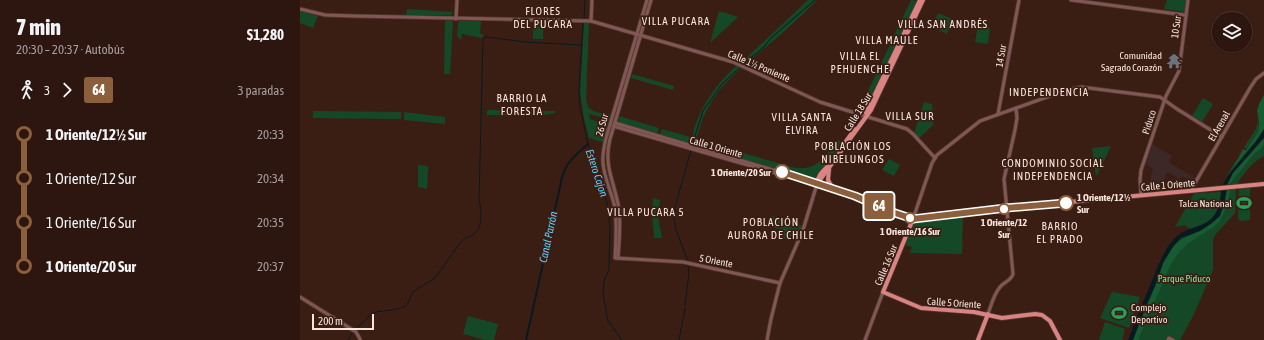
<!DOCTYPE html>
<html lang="es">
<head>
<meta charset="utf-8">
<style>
  :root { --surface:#2c160f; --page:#38231d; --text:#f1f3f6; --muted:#a69f9e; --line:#48352f }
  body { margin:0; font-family:"Asap Condensed",sans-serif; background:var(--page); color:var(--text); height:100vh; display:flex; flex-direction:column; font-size:15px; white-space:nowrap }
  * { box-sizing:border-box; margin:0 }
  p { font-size:13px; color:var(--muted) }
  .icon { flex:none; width:22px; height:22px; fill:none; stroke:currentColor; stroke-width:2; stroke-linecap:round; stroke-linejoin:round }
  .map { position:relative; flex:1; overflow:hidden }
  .sheet { display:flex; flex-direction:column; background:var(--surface); width:300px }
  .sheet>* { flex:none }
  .badge { padding:0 8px; border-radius:3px; font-size:14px; line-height:26px }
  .controls { position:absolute; left:912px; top:12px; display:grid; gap:8px }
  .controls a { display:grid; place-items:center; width:40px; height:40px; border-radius:50%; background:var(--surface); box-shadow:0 1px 3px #0004,0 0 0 1px var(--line); font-size:20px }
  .scale { position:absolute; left:12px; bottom:10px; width:62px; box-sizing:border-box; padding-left:4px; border:2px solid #f9e5de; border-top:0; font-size:11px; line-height:14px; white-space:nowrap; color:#f9e5de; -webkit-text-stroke:3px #3a1e14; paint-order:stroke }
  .map>.badge { position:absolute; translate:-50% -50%; box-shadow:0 0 0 2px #fff }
  .legs { display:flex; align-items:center; gap:6px; height:44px; padding:0 16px; font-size:13px }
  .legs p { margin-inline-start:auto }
  .headline { display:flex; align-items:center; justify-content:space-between; height:68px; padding:0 16px }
  h1 { font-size:22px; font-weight:800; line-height:30px }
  ul { padding:0 16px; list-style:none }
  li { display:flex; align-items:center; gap:14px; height:44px; font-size:15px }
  li i { display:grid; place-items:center; width:6px; height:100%; margin:0 5px; background:currentColor }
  li i::after { content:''; width:10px; height:10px; margin:-5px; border:3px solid; border-radius:50%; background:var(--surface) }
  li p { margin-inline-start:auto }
  li:first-child i { background:linear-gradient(#0000 50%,currentColor 0) }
  li:last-child i { background:linear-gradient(currentColor 50%,#0000 0) }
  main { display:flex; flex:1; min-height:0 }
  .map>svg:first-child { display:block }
  .commercial { fill:#3c2826 }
  .green { fill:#154827 }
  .forest { fill:#165c30 }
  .water { fill:#0a1920 }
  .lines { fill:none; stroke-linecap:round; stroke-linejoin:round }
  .stream { stroke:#0a1920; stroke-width:1 }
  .canal { stroke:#0a1920; stroke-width:2 }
  .minor-casing { stroke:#553a30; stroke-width:4.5 }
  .major-casing { stroke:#553a30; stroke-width:5.5 }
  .minor { stroke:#805755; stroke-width:3 }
  .major { stroke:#d98483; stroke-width:4 }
  .line-1-casing { stroke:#fff; stroke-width:9 }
  .line-1 { stroke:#8b5e3c; stroke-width:6 }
  .stop-1-dot { fill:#fff; stroke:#8b5e3c; stroke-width:2 }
  .labels { text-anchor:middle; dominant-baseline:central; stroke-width:3.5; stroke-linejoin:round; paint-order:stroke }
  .street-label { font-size:10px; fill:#f9e5de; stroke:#3a1e14 }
  .poi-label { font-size:10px; fill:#f9e5de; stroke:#3a1e14; text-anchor:end }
  .stop-label { font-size:10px; font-weight:bold; fill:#f9e5de; stroke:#3a1e14 }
  .park-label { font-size:10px; fill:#7cee9d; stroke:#3a1e14 }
  .neighbourhood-label { font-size:11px; letter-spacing:1px; fill:#f9e5de; stroke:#3a1e14 }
  .water-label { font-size:11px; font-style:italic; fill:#5dd0ff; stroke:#3a1e14 }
</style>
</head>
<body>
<main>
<section class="sheet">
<div class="headline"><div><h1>7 min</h1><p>20:30 – 20:37 · Autobús</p></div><b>$1,280</b></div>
<div class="legs"><svg class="icon" aria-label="walk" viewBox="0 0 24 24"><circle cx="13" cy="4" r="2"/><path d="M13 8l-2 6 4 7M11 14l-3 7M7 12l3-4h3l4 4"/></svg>3<svg class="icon" aria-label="forward" viewBox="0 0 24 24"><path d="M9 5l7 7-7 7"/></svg><b class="badge" style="background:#8b5e3c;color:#fff">64</b><p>3 paradas</p></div>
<ul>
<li><i style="color:#8b5e3c"></i><b>1 Oriente/12½ Sur</b><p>20:33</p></li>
<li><i style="color:#8b5e3c"></i><span>1 Oriente/12 Sur</span><p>20:34</p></li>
<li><i style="color:#8b5e3c"></i><span>1 Oriente/16 Sur</span><p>20:35</p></li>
<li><i style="color:#8b5e3c"></i><b>1 Oriente/20 Sur</b><p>20:37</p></li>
</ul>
</section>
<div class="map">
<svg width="964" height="340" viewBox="0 0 964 340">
  <rect width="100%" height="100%" fill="#3a1e14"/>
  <path class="commercial" d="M852,144l20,12 -3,6 25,16 -3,3 -9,-5 -1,3 -14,-7 -7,20 -10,1 -1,-9 4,-15 -7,-5z"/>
  <g class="green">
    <path d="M508,0h9c-22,23 -47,44 -72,64l-3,-2z"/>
    <path d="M611,0l7,1 -54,111 -5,-2z"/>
    <path d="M867,0h20l-2,12 -21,-3z"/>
    <path d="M107,9l46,3 -2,3h-45z"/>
    <path d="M0,11l18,5 -5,12 -13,-5z"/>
    <path d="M419,11l19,6 -28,26z"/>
    <path d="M638,13l14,6 -5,15 -15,-7z"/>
    <path d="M145,20l8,1 -3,53h-6z"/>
    <path d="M159,21h22l-1,12 2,2h2l-2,3 -20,-4 -1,6 -4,-4 1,-13z"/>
    <rect x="233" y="22" width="10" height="17"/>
    <path d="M284,23h5l-3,75 2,9 5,4 15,4 1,-1 3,1 -1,5 -22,-6 1,5 20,7 -5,17 -16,-5 -5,-20 -4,-26z"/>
    <path d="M678,26l12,2 -2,15 -2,1 -11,-2z"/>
    <path d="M437,65l4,3c-13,12 -25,24 -33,40 -7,11 -9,24 -13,36h-4c4,-30 23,-58 46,-79z"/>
    <path d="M332,74l42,12 -1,4 -42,-12z"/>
    <path d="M903,98l10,6 -11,18 -10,-6z"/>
    <path d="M624,102l8,2 1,21 -15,14 -4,-5z"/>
    <path d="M188,110l67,1v2l-16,3 -49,-1h-3v-4z"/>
    <path d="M13,111l88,1v7l-88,-1z"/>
    <path d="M104,112l41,5v7l-41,-4z"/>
    <path d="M319,116l40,12 -2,6 -39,-12z"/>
    <path d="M958,119v13l-22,37 -9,19h9l-1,25 -20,22 -2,4v31l-20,46 -13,24h-52l29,-71 13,-24 33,-20 -13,4 -5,-4 -10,2 18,-32 2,-2 27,-1 2,-9 10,-20 13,-14 -3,-2 12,-18z"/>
    <path d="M362,129l28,8 -2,6 -28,-8z"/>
    <path d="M399,140l34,10 -2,6 -34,-10z"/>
    <path d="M538,140l4,3 -16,23 -12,14 -28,-8 2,-6c27,8 35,-7 50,-26z"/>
    <path d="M964,145v11c-13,7 -20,17 -27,28h-7l25,-31 5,-3z"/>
    <path d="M811,146l-15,31 -4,-29z"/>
    <path d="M436,151l49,14 -2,5 -50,-13z"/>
    <path d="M589,159l11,6 -6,11 -12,-6z"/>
    <path d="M118,165l9,1 1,2 -1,21 -9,-2z"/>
    <path d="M950,187v33l-10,1 -2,-3 1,-30z"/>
    <path d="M353,198l7,2 -2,17 4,21h-8v-2l-2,-22z"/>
    <path d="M471,216l32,10 -6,15 -17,-3 2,-8 -14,-4z"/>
    <path d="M663,216l-1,38 -52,-1 2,-6 -7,-2 10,-24z"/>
    <path d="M812,292l28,5 -11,31 -29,-10z"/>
    <path d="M168,316l30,8 -4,16h-9l-22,-6z"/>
    <path d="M805,322l20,7 -3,11h-23z"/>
  </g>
  <g class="forest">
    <path d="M964,95v50l-4,5 -5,3 -25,31 -6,1 19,-36 3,2 12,-19 1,-10 -2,-11 2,-7z"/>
    <path d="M927,188h3l-2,16 -9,18 -7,6 -25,16 -10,11 -6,9 -33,76h-5c7,-19 16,-38 23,-57 5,-12 8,-25 16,-36 6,-7 13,-9 21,-13 11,-5 25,-12 30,-25 2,-6 3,-14 4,-21z"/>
  </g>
  <path class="water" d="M964,129v9l-31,35 -5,10 -3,17 -5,16 -8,7 -12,8 -19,7 -8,9 -10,16 -7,21 -11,25 -12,31h-5c8,-21 16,-41 25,-62 6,-14 12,-32 24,-42 12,-10 29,-8 38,-22 7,-11 4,-22 9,-32 11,-19 29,-34 40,-53z"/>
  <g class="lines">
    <g class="stream">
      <path d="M284,20l1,-20"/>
      <path d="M283,23l-4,67 1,17 8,37 19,59 3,23 -1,44 -5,11 -1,13 5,27 14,19"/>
      <path d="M392,145l11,-34 19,-27 26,-24 15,-12 8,-10 44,-38"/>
      <path d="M385,305l4,-32 -2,-14 -11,-29 -2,-11 1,-12 16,-57"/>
      <path d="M55,330l13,-13 8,-5 16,-2 12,-3 4,-4 4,-10 5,-4 18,-11 25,-35c5,-6 9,-5 14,-9 10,-8 7,-24 5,-35l4,-160 1,-1 3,-1 38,5 57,3"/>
      <path d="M48,340l5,-8"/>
      <path d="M379,340l6,-32"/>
    </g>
    <path class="canal" d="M226,340l34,-153c3,-22 12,-29 28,-43"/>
    <g class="minor-casing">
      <g id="minor">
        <path d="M347,0l-41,138c-2,9 -4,17 -3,25 1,15 9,30 12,45 2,17 1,33 0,50l68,4 97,21"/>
        <path d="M771,0l114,15"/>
        <path d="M0,9l25,6 29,1 237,5 142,41 87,40 87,27 6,5 22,24"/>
        <path d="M156,19l1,-19"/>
        <path d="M291,21l1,-21"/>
        <path d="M698,114l21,-114"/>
        <path d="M315,123l192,57 10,4"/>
        <path d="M313,126l200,58h4"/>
        <path d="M891,190l59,-102 6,-9 8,-6"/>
        <path d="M841,195l-1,-15 1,-10 25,-74 13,-25 9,-71"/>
        <path d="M613,219l19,-56 5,-8 43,-34 87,-31 14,-3 79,10 17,12 45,28"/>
        <path d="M318,258c1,-16 3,-33 1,-49 -4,-26 -16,-42 -9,-70l41,-139"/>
        <path d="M0,297l56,35 4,7"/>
        <path d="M688,314c3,-9 6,-20 12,-27 4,-5 11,-6 13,-13l-9,-95 11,-49 2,-12 -1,-10"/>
        <path d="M467,340l4,-21 9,-36 23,-53 14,-46"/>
        <path d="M565,340l18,-48"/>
        <path d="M868,340l1,-2 4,2"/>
      </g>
    </g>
    <g class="major-casing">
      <g id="major">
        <path d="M566,113l54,-113"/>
        <path d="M539,151l16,-22"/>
        <path d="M529,169l-1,11 5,9"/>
        <path d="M517,184l38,12 37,16 21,7 93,-11 258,-24"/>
        <path d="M517,184l54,-74 52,-110"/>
        <path d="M517,184c0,-7 5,-12 10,-17"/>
        <path d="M613,219l-30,73 38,16 53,4 28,6 33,-4 7,1 8,6 10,19"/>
        <path d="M678,340l10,-26"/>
      </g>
    </g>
    <use href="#minor" class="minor"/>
    <use href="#major" class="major"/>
  </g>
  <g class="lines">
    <g class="line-1-casing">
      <path id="line-1" d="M482,172l73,24 37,16 21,7 93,-11 60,-5"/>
    </g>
    <use href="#line-1" class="line-1"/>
  </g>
  <defs>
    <g id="temple-bare" transform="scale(1.2)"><path d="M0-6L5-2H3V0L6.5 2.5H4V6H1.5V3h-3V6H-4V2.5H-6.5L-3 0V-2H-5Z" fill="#6b7280" stroke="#3a1e14" stroke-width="2.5" paint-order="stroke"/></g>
    <g id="stadium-bare" transform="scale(1.2)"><path d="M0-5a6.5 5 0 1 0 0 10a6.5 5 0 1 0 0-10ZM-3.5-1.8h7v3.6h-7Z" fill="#2e9e5b" stroke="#3a1e14" stroke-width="2.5" paint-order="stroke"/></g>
  </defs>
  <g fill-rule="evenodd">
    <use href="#temple-bare" x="874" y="61"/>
    <use href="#stadium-bare" x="944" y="203"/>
    <use href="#stadium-bare" x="819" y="313"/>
  </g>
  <g class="stop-1-dot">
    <circle cx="482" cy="172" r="7"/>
    <circle cx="766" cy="203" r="7"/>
    <circle cx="704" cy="209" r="5"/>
    <circle cx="610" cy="218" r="5"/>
  </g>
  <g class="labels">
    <g class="street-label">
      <text transform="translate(876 27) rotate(-82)">10 Sur</text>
      <text transform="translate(701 56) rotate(-80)">14 Sur</text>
      <text transform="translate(459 66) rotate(23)">Calle 1½ Poniente</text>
      <text transform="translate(558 112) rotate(-58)">Calle 18 Sur</text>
      <text transform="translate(849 122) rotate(-72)">Piduco</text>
      <text transform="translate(302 125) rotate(-74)">26 Sur</text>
      <text transform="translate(919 126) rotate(-60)">El Arenal</text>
      <text transform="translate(416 147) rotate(16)">Calle 1 Oriente</text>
      <text transform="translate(868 185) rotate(-5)">Calle 1 Oriente</text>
      <text transform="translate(416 261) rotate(11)">5 Oriente</text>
      <text transform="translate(586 265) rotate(-67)">Calle 16 Sur</text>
      <text transform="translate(654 303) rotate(4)">Calle 5 Oriente</text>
    </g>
    <g class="poi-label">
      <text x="862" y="55">Comunidad<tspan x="862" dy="12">Sagrado Corazón</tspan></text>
      <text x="932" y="203">Talca National</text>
      <text x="831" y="307" text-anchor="start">Complejo<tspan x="831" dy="12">Deportivo</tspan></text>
    </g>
    <g class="stop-label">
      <text x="471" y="172" text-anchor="end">1 Oriente/20 Sur</text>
      <text x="777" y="197" text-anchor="start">1 Oriente/12½<tspan x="777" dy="12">Sur</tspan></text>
      <text x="704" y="222">1 Oriente/12<tspan x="704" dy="12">Sur</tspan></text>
      <text x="610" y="231">1 Oriente/16 Sur</text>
    </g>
    <g class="park-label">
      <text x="884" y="278">Parque Piduco</text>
    </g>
    <g class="neighbourhood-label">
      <text x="243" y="11">FLORES<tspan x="243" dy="13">DEL PUCARA</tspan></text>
      <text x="376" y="21">VILLA PUCARA</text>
      <text x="643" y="24">VILLA SAN ANDRÉS</text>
      <text x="587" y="40">VILLA MAULE</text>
      <text x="560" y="56">VILLA EL<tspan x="560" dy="13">PEHUENCHE</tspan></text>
      <text x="749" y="92">INDEPENDENCIA</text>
      <text x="222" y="98">BARRIO LA<tspan x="222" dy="13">FORESTA</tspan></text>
      <text x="610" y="116">VILLA SUR</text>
      <text x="502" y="117">VILLA SANTA<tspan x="502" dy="13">ELVIRA</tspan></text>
      <text x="553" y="146">POBLACIÓN LOS<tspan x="553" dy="13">NIBELUNGOS</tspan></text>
      <text x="753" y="163">CONDOMINIO SOCIAL<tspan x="753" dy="13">INDEPENDENCIA</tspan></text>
      <text x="346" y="212">VILLA PUCARA 5</text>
      <text x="471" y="222">POBLACIÓN<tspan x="471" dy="13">AURORA DE CHILE</tspan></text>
      <text x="760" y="226">BARRIO<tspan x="760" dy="13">EL PRADO</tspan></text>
    </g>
    <g class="water-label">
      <text transform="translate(297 173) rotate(72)">Estero Cajon</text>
      <text transform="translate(248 237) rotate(-78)">Canal Parrón</text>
    </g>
  </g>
</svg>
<div class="controls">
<a><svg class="icon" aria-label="layers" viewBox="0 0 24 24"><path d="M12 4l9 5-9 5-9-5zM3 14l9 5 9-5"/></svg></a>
</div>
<div class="scale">200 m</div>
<b class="badge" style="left:579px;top:206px;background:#8b5e3c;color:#fff">64</b>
</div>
</main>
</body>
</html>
